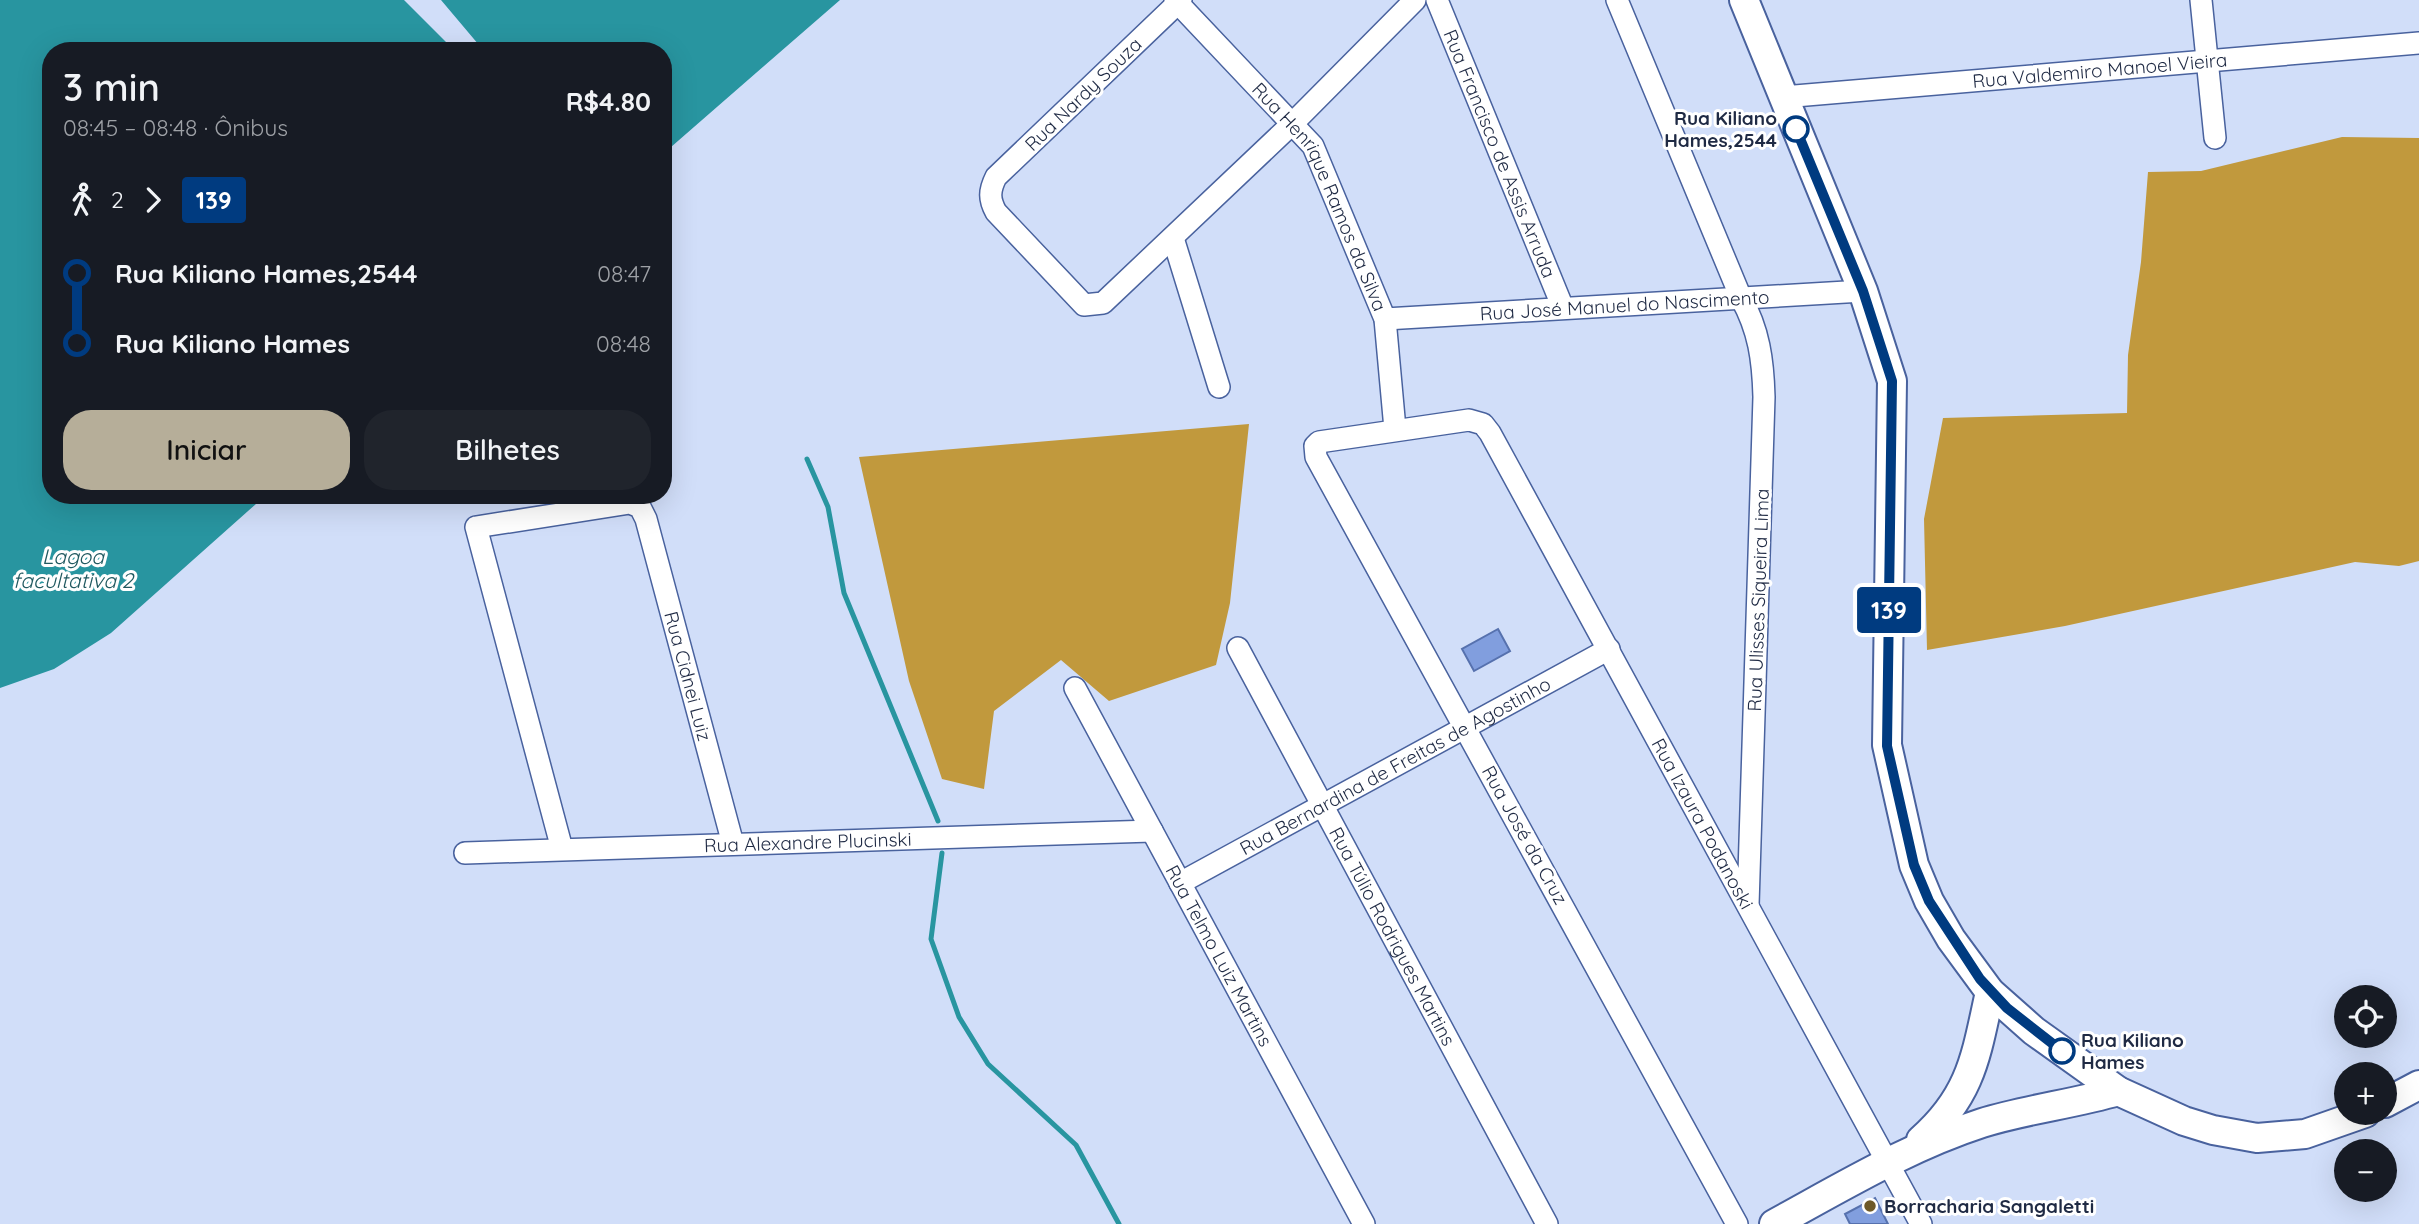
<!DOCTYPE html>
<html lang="pt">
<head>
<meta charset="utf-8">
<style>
  :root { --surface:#171b24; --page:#20242c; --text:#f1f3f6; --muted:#9ea1a6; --accent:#b6ae99 }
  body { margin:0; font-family:Quicksand,sans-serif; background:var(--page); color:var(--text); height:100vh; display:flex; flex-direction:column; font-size:26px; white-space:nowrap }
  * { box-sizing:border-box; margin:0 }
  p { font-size:23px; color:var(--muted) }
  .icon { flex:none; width:38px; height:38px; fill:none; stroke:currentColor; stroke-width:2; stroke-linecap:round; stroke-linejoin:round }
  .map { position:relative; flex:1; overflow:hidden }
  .side { position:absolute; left:42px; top:42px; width:630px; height:462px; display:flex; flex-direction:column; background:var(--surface); border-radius:28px; box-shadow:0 7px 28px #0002 }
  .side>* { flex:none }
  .badge { padding:0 14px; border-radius:5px; font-size:24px; line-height:46px }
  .fabs { position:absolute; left:2334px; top:985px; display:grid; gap:14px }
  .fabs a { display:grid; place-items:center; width:63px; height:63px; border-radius:50%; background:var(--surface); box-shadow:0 7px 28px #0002; font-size:35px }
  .map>.badge { position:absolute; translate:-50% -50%; box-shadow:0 0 0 4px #fff }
  .legs { display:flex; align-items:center; gap:10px; height:77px; padding:0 21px; font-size:23px }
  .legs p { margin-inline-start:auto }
  .head { display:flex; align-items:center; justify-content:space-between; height:119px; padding:0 21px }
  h1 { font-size:38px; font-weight:600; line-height:52px }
  .cta { display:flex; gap:14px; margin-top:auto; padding:14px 21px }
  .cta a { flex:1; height:80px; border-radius:28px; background:var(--accent); color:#111; font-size:28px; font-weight:600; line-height:80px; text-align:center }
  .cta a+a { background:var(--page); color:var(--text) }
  ul { padding:0 21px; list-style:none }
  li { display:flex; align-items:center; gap:24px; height:70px; font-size:26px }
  li i { display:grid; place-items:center; width:10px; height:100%; margin:0 9px; background:currentColor }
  li i::after { content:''; width:18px; height:18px; margin:-9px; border:5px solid; border-radius:50%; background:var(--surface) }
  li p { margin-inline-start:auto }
  li:first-child i { background:linear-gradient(#0000 50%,currentColor 0) }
  li:last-child i { background:linear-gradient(currentColor 50%,#0000 0) }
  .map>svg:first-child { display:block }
  .forest { fill:#c1993d }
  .water { fill:#2895a0 }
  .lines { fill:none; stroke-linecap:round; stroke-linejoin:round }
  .stream { stroke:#2895a0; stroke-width:5 }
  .building { fill:#819ede; stroke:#5671ae; stroke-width:2 }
  .street-casing { stroke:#49629e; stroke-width:24 }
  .secondary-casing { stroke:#49629e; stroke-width:32 }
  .street { stroke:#fff; stroke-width:21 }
  .secondary { stroke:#fff; stroke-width:28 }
  .line-1-casing { stroke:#fff; stroke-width:16 }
  .line-1 { stroke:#003b80; stroke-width:10 }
  .stop-1-dot { fill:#fff; stroke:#003b80; stroke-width:3.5 }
  .poi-dot { fill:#6e5928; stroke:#fff; stroke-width:2.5 }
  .labels { text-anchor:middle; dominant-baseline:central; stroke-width:6; stroke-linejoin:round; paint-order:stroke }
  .street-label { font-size:19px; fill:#1f2a44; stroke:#fff }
  .stop-label { font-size:19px; font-weight:bold; fill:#1f2a44; stroke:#fff; text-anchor:end }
  .poi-label { font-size:19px; font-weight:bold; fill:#1f2a44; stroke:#fff; text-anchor:start }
  .water-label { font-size:21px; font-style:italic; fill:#205960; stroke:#fff }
</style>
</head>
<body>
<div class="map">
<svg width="2419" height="1224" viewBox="0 0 2419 1224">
  <rect width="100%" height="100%" fill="#d1def9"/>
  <g class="forest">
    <path d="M2342,137l77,1v423l-20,5 -44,-4 -290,64 -138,24 -3,-131 19,-101 184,-5 1,-58 13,-93 7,-90 53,-1z"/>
    <path d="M1249,424l-19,179 -14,62 -107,36 -48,-41 -67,51 -10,78 -42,-10 -33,-98 -50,-224z"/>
  </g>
  <g class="water">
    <path d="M0,0h404l51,51h-404v444h215l-155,138 -57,36 -54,19z"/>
    <path d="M441,0h399l-177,154v-103h-179z"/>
  </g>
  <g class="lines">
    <g class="stream">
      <path d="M807,459l21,48 16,86 94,228"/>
      <path d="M942,853l-11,86 28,78 29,47 88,81 43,79"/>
    </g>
  </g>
  <g class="building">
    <path d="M1498,629l12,22 -36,20 -12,-22z"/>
    <path d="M1875,1198l13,26h-38l-5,-10z"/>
  </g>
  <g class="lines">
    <g class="street-casing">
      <g id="street">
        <path id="s1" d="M1175,0l138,146 72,173 10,110"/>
        <path d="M1181,0l-185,177c-7,14 -7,22 0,35l88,93 19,-2 190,-180 122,-123"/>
        <path id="s2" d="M1437,0l126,308"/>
        <path d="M1617,0l124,298c18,32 22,62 23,99l-16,508"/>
        <path d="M2201,0l14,138"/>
        <path id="s3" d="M1783,97l636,-54"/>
        <path d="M1173,238l46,149"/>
        <path id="s4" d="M1385,319l478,-28"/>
        <path id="s5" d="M1238,648l309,576"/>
        <path id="s6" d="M1075,688l289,536"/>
        <path id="s7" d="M562,849l-86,-322 154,-24 10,4 6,12 87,325"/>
        <path id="s8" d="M465,853l687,-22"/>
        <path id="s9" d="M1180,883l429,-234"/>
        <path id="s10" d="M1737,1224l-421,-767 -1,-11 4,-4 150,-22 14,4 7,9 431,791"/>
      </g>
    </g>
    <g class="secondary-casing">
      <g id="secondary">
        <path d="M1744,0l119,291 29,90 -5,364 27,120 15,36 22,38 39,53 44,39 84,60 66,30 29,9 44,8 48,-4 60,-21"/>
        <path d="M2385,1103l34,-18"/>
        <path d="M1921,1140c51,-45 55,-85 69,-148"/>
        <path d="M1774,1224c68,-37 134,-77 208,-101 45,-14 92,-19 136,-32"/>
      </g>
    </g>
    <use href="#street" class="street"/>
    <use href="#secondary" class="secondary"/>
  </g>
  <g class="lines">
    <g class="line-1-casing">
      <path id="line-1" d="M1796,129l67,162 29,90 -5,365 27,119 15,36 51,78 27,29 55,43"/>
    </g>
    <use href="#line-1" class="line-1"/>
  </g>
  <g class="stop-1-dot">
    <circle cx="1796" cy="129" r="12"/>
    <circle cx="2062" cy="1051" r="12"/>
  </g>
  <circle class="poi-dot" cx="1870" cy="1206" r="7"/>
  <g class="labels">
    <g class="street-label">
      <text stroke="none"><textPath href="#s3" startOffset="318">Rua Valdemiro Manoel Vieira</textPath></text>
      <text transform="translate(1083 94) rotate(-44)">Rua Nardy Souza</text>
      <text stroke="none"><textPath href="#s2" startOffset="166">Rua Francisco de Assis Arruda</textPath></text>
      <text stroke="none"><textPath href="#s1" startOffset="248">Rua Henrique Ramos da Silva</textPath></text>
      <text stroke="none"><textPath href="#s4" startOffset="240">Rua José Manuel do Nascimento</textPath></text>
      <text transform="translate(1758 600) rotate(-88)">Rua Ulisses Siqueira Lima</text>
      <text stroke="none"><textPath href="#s7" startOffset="676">Rua Cidnei Luiz</textPath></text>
      <text stroke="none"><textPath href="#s9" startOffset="245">Rua Bernardina de Freitas de Agostinho</textPath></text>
      <text stroke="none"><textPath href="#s10" startOffset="1514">Rua Izaura Podanoski</textPath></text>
      <text transform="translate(1525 835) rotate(61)">Rua José da Cruz</text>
      <text stroke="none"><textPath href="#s8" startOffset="343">Rua Alexandre Plucinski</textPath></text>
      <text stroke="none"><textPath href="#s5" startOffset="327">Rua Túlio Rodrigues Martins</textPath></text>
      <text stroke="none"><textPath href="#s6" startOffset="304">Rua Telmo Luiz Martins</textPath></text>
    </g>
    <g class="stop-label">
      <text x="1777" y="118">Rua Kiliano<tspan x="1777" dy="22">Hames,2544</tspan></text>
      <text x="2081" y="1040" text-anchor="start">Rua Kiliano<tspan x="2081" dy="22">Hames</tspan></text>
    </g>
    <g class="poi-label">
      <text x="1884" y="1206">Borracharia Sangaletti</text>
    </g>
    <g class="water-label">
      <text x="73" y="556">Lagoa<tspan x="73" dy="24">facultativa 2</tspan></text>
    </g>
  </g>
</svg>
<div class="fabs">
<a><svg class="icon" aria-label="locate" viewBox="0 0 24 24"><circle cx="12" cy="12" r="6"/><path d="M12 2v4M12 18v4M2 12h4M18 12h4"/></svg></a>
<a>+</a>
<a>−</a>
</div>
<b class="badge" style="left:1889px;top:610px;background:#003b80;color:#fff">139</b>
<section class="side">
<div class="head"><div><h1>3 min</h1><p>08:45 – 08:48 · Ônibus</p></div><b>R$4.80</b></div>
<div class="legs"><svg class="icon" aria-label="walk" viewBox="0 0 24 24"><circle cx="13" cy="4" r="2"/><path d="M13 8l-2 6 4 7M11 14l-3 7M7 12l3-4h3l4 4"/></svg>2<svg class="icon" aria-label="forward" viewBox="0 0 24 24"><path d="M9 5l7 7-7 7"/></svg><b class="badge" style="background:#003b80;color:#fff">139</b></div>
<ul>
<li><i style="color:#003b80"></i><b>Rua Kiliano Hames,2544</b><p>08:47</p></li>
<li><i style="color:#003b80"></i><b>Rua Kiliano Hames</b><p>08:48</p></li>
</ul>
<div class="cta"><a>Iniciar</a><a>Bilhetes</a></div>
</section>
</div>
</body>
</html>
